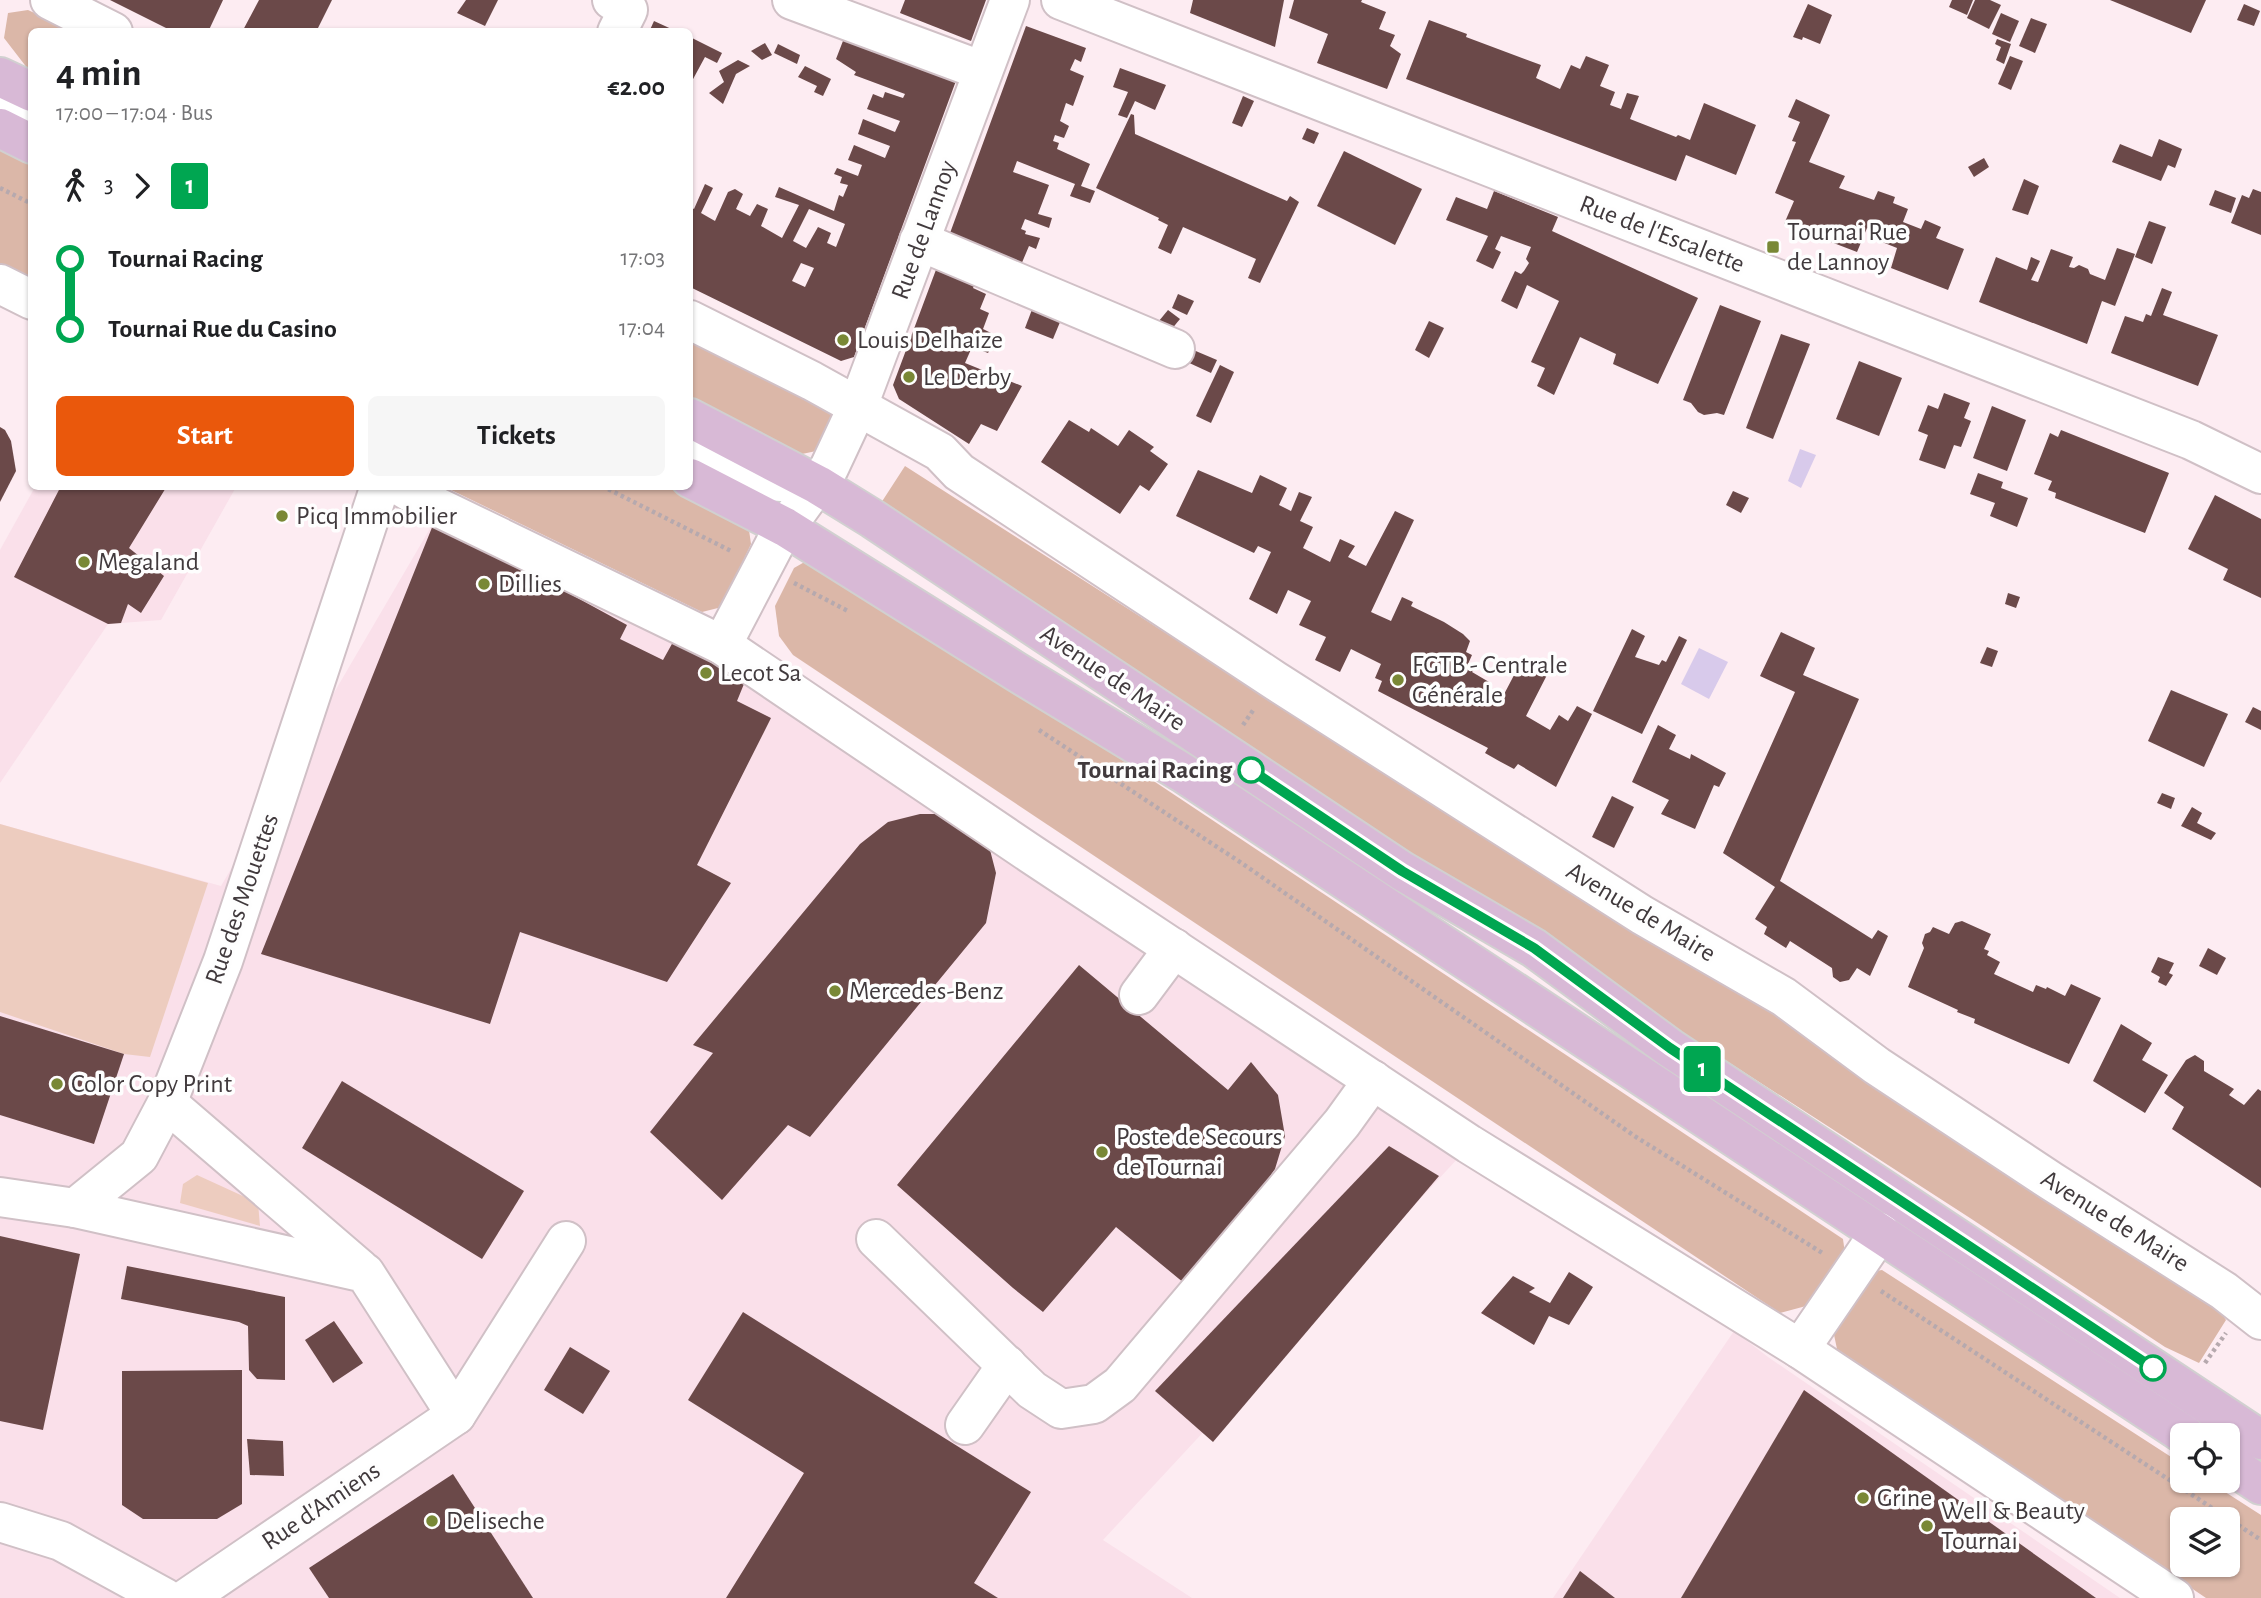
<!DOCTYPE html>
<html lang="en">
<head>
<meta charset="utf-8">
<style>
  :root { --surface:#fff; --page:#f6f6f6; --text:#202124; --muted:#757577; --accent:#ea580c }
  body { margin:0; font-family:"Alegreya Sans",sans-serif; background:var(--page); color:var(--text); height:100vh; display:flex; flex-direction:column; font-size:26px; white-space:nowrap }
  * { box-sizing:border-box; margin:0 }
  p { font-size:23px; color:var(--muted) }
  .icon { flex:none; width:38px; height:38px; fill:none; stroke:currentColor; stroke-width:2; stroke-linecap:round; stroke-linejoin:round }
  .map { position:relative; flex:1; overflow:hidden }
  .drawer { position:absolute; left:28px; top:28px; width:665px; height:462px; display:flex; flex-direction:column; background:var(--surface); border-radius:10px; box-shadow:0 2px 5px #0004 }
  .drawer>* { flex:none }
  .badge { padding:0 14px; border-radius:5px; font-size:24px; line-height:46px }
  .controls { position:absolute; left:2170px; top:1423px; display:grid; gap:14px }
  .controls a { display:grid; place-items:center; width:70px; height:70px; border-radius:10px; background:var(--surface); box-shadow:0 2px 5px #0004; font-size:35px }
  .map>.badge { position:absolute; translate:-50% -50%; box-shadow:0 0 0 4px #fff }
  .legs { display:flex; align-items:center; gap:10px; height:77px; padding:0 28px; font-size:23px }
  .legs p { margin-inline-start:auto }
  .headline { display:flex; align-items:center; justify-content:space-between; height:119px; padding:0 28px }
  h1 { font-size:38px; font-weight:700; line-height:52px }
  .cta { display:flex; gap:14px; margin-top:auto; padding:14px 28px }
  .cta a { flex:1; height:80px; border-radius:10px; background:var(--accent); color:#fff; font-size:28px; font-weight:700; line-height:80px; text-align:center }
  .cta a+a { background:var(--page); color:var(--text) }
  ul { padding:0 28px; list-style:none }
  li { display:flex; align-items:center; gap:24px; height:70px; font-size:26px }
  li i { display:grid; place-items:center; width:10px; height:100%; margin:0 9px; background:currentColor }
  li i::after { content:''; width:18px; height:18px; margin:-9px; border:5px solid; border-radius:50%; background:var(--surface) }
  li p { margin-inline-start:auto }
  li:first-child i { background:linear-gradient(#0000 50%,currentColor 0) }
  li:last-child i { background:linear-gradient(currentColor 50%,#0000 0) }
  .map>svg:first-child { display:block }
  .built { fill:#fae0ea }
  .green { fill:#edccbf }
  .forest { fill:#dbb7a8; fill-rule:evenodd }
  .water { fill:#d8caeb }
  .building { fill:#6b4949; fill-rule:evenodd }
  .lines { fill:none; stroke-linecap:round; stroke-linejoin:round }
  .minor-casing { stroke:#d0c0c6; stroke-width:42 }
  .major-casing { stroke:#d1d0d0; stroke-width:42 }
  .path { stroke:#b6a9ae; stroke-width:4.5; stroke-dasharray:3.5 3.5; stroke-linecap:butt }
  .minor { stroke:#fff; stroke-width:38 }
  .major { stroke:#d8b9d6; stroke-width:38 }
  .line-1-casing { stroke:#fff; stroke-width:16 }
  .line-1 { stroke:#00a651; stroke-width:10 }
  .poi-dot { fill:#798836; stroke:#fefefe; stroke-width:2.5 }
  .stop-1-dot { fill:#fff; stroke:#00a651; stroke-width:3.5 }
  .labels { text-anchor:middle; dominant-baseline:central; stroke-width:7; stroke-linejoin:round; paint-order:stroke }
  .street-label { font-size:26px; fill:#413a3d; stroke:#fefefe }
  .poi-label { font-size:26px; fill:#413a3d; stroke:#fefefe; text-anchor:start }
  .stop-label { font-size:26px; font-weight:bold; fill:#413a3d; stroke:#fefefe; text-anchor:end }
</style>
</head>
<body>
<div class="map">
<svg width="2261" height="1598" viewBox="0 0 2261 1598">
  <rect width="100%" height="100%" fill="#fdecf2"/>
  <g class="built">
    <path d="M35,487h201l-75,133 -53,4 -108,159v-233z"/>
    <path d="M435,520l282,138 744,497 -358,385 89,58h-1192v-774l221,62z"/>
    <path d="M1734,1331l34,26 352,241h-567z"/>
  </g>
  <g class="green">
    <path d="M0,824l208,59 -58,174 -26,-3 -124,-42z"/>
    <path d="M197,1175l61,28 2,23 -80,-23 3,-19z"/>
  </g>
  <g class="forest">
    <path d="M28,10l45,21 -41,1 -1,41 -27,-35 4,-25z"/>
    <path d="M0,145l31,16v122l-31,-16z"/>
    <path d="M690,331l146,82 -15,37 -19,4 -22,-6 -90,-45z"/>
    <path d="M905,466l420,269 429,266 453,292 19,27 -27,43 -34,-16 -195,-129 -595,-384 -494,-331z"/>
    <path d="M445,487h237l66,36 3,21 -29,63 -20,5z"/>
    <path d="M808,560h13l1022,679 2,15 -39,52 -26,7 -987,-658 -14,-19 -4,-30 19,-38z"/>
    <path d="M1882,1270l300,194v16l26,1 53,34v83h-55l-369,-249 -4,-19 37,-58zM2182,1519h46v45h-46z"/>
  </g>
  <g class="water">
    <path d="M1800,449l16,6 -15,33 -13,-7z"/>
    <path d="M1699,648l29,14 -19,37 -28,-15z"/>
  </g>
  <g class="building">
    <path d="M110,0h113l-15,32h-34z"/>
    <path d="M259,0h73l-16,32h-74z"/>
    <path d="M466,0h32l-13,26 -28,-13z"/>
    <path d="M905,0h81l-15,41 -71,-28z"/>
    <path d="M1193,0h91l-9,47 -85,-34z"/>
    <path d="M1294,0h68l-1,2 25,10 -7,17 16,6 -5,11 11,8 -14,35 -70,-26 11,-29 -39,-16z"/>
    <path d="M1952,0h21l-6,15 -18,-8z"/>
    <path d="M1975,0h15l11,5 -12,24 -22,-11z"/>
    <path d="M2110,0h96l-15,33z"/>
    <path d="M1808,4l24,11 -12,29 -17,-7 -1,3 -9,-3z"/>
    <path d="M2244,4l16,7 -6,15 -17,-6z"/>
    <path d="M2001,13l18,8 -9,21 -18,-8z"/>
    <path d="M2031,18l16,6 -12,29 -16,-7z"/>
    <path d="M1429,20l38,14 -1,3 75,28 -5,13 24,11 11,-24 9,4 6,-13 23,9 -9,21 15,6 -5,13 11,4 6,-16 12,3 -9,23 46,18 2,-2 12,5 14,-37 52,22 -20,50 -50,-20 -10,26 -270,-102z"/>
    <path d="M654,21l24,11h-29z"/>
    <path d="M1026,26l60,22 -5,14 -6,-3 -5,11 14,6 -11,30 -7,-3 -6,18 9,5 -5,12 -9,-3 -2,6 6,2 -2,6 33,15 -9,22 14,5 -5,12 -20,-7 5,-12 -58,-23 -4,11 36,13 -11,29 14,4 -3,10 -24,-9 -4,10 5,2 -1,3 15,4 -4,11 -7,-3 -11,26 -72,-28z"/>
    <path d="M848,28l112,42 -106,287 -13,4 -151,-74v-80l4,2 11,-25 8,4 -12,25 14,8 13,-29 7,-3 8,5 -7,15 14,7 7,-12 11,5 -7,17 21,12 17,-33 -24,-8 4,-10 55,24 5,-16 4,2 5,-12 -8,-2 2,-6 -8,-3 3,-6 21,8 4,-11 -14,-5 6,-15 31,13 5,-12 -32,-12 5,-15 32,13 5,-11 -33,-12 6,-15 10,4 2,-6 18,6 2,-4 -51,-19 2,-3 -20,-13zM809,209l36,15 -9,23 -9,-4 4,-10 -13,-6 -12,21 -13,-7zM801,263l13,5 -9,19 -13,-6z"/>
    <path d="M690,37l32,16 -5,10 -12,-6 -13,24 -2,-1z"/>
    <path d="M1997,39l14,5 -7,20 -8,-4 5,-13 -6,-3z"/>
    <path d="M765,43l7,12 -10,5 -11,-9z"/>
    <path d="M778,44l22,11 -3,9 -23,-11z"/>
    <path d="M2010,56l13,5 -12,29 -13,-6z"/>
    <path d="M738,60l12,6 -14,8 -13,30 -14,-11 15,-11 -5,-11z"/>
    <path d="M805,66l26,13 -8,17 -9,-4 3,-6 -19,-9z"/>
    <path d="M1120,68l46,17 -11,25 -20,-9 -8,17 -9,-3 10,-23 -15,-5z"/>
    <path d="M1243,96l11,5 -12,26 -10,-4z"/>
    <path d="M1796,99l34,16 -21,47 36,14 -6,12 35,12 4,-9 17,6 -2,6 15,6 -5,13 18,7 4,-9 16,7 -5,11 28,11 -16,41 -57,-22 6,-20 -20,-8 2,-7 -12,-5 -10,24 -73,-28 10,-23 -19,-8 21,-51 -4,-1 8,-19 -12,-5z"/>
    <path d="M1131,114l3,1 1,19 152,67 3,-5 9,6 -39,81 -12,-5 8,-19 -73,-32 -12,27 -13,-6 10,-23 -10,-5 1,-2 -63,-30z"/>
    <path d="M1307,128l12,5 -5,11 -12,-5z"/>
    <path d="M2159,139l23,10 -7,19 -7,-3 -7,16 -49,-19 8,-18 32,13z"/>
    <path d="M1344,151l78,38 -27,56 -78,-39z"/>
    <path d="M1984,158l5,9 -15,10 -6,-10z"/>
    <path d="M2024,179l15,7 -11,29 -16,-5z"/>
    <path d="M2253,189l8,3v43l-30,-12 11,-28 7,3z"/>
    <path d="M2215,190l21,8 -5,15 -22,-8z"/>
    <path d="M1494,191l64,26 -6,14 146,67 -40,86 -45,-20 3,-10 -36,-17 -26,58 -17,-9 8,-18 -14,-6 28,-61 -32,-16 -10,24 -16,-8 14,-30 6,3 3,-3 5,-8 -3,-4 5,-12 -30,-11 -6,13 6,3 -8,17 -17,-8 12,-25 -42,-16 10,-23 31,12z"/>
    <path d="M2149,221l17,6 -14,37 -17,-7z"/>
    <path d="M2117,248l18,6 -20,52 -13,-5 -15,43 -108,-42 17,-45 31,13 4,-13 9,4 -9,19 7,2 13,-33 22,8 -4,10 5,1 5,-3 9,4 2,5 15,6z"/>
    <path d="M940,259l39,15 -6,14 13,6 -6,15 9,4 -6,16 8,4 -4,9 6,2 -5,9 -16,-6 -7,16 57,23 -25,45 -16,-7 -12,20 -70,-45 -6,-14z"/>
    <path d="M2162,288l10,4 -9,23 55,20 -20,51 -87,-33 14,-37 18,6 3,-8 5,2z"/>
    <path d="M1178,294l16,7 -7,14 -15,-7z"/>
    <path d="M1036,299l29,11 -12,29 -28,-11z"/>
    <path d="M1720,305l41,16 -37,94 -7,-2 -13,2 -6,-3 -7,-9 -8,-3z"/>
    <path d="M1168,310l12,9 -14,17 -12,-9z"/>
    <path d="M1429,321l15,7 -15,30 -14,-8z"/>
    <path d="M1781,334l29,10 -37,95 -27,-11z"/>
    <path d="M1191,349l26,11 -6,13 -26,-12z"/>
    <path d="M1859,361l43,17 -23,58 -43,-17z"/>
    <path d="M1220,365l14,7 -23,51 -15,-7z"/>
    <path d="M1944,393l26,10 -6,15 7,3 -10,26 -7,-2 -9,24 -26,-9 9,-25 -10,-4 10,-26 10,4z"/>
    <path d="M1992,406l34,14 -19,51 -34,-13z"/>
    <path d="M1069,420l20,12 2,-4 27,18 11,-16 25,17 -4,4 18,13 -19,27 -9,-6 -20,29 -79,-52z"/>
    <path d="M0,427l5,3 6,11 5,30 -16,31z"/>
    <path d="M2061,430l108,43 -24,60 -90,-35 1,-5 -8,-3 4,-9 -18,-7 16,-41 8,4z"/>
    <path d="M1198,470l54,23 8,-18 27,13 -8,17 12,6 8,-19 13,5 -12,24 13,6 -10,21 27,14 10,-23 15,7 -7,11 18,9 29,-55 19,9 -43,92 20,9 11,-24 11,5 -2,4 33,16 19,12 7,7 -4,11 6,3 -4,9 7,4 -3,4 17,10 -5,8 17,10 22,-42 25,15 -22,43 24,14 9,-15 9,6 9,-15 15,8 -36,73 -38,-23 -4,5 -15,-8 -14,-8 3,-5 -110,-57 4,-10 -7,-3 6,-14 -30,-15 -11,23 -25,-12 11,-23 -27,-12 12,-24 -23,-11 -11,24 -28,-15 22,-47 -13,-6 -4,7 -78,-37z"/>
    <path d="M1978,473l25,9 -2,6 27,10 -11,29 -27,-11 5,-13 -25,-9z"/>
    <path d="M61,486h106l-38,62 35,28 -23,37 -13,-9 -7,19 -13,1 -94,-47z"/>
    <path d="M1733,491l16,7 -8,15 -15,-8z"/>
    <path d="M2215,495l46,24v79l-38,-18 5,-11 -40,-20z"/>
    <path d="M435,520l192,105 -7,14 43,21 10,-18 73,37 -9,22 34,17 -74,147 34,18 -64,99 -147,-50 -30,92 -229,-70z"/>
    <path d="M2008,593l12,4 -4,11 -11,-4z"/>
    <path d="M1632,629l13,7 -10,21 24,8 3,-5 4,2 13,-26 8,4 -45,94 -49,-23z"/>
    <path d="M1781,632l34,16 -12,27 56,24 -79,182 92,58 6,-9 10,6 -18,40 -13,-8 -8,12 -9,2 -7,-5 -1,-9 -42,-27 -4,7 -22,-14 3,-7 -12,-8 20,-32 -52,-34 72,-161 -35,-16z"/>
    <path d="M1987,647l11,4 -6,16 -12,-4z"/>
    <path d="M2171,690l57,24 -24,53 -56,-26z"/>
    <path d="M2253,707l8,4v19l-16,-8z"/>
    <path d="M1658,725l18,10 -7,14 21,10 1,-5 35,19 -7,14 -5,-2 -19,44 -34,-15 8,-14 -37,-18z"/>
    <path d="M2162,793l13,5 -4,11 -14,-6z"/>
    <path d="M1612,796l22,11 -20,41 -22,-11z"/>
    <path d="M2192,807l10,6 -5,10 19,10 -5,7 -30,-14z"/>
    <path d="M920,814h24l39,28 7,8 6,23 -10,50 -176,214 -22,-12 -66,75 -72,-68 63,-79 -20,-8 167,-201 28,-22z"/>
    <path d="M1962,921l29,13 -7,15 5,2 -2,4 13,7 -6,12 39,18 3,-7 10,4 1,-2 18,9 6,-12 30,14 -32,66 -95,-41 1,-4 -18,-7 1,-2 -50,-23 16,-39 -2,-5 3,-9 5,-2 3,-5 16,7 6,-11z"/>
    <path d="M2208,948l18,10 -9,17 -18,-9z"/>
    <path d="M2158,957l16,6 -5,10 4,2 -7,11 -8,-4 2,-5 -9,-5z"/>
    <path d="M1079,965l149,125 23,-28 27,33 7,41 -10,33 -19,28 -72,86 -68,-56 -73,85 -30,-24 -116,-103z"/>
    <path d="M0,1016l124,38 -30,90 -94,-29z"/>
    <path d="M2121,1024l31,19 -10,17 26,15 -23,38 -52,-32z"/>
    <path d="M2195,1055l9,6v10l30,18 -5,6 15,10 14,-16 3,2v97l-89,-59 12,-22 -20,-14 22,-33z"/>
    <path d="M342,1081l182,110 -42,68 -180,-111z"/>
    <path d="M1389,1146l50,30 -226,266 -58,-51z"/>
    <path d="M0,1236l80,18 -37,176 -43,-9z"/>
    <path d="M127,1266l158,31v83l-28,-1 -8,-9 -1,-44 -9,-4 -118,-23z"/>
    <path d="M1569,1272l24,15 -24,38 -20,-9 -15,29 -53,-32 32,-37 22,12 -6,4 21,11z"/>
    <path d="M743,1312l288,180 -57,91 24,15h-272l78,-125 -116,-73z"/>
    <path d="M334,1321l29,42 -30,20 -28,-43z"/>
    <path d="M570,1347l40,24 -27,43 -39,-24z"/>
    <path d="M242,1370v134l-25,15h-74l-21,-14v-134z"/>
    <path d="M1804,1390l292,208h-415z"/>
    <path d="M247,1439l36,2 1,35 -34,-1z"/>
    <path d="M453,1474l80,124h-204l-20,-30z"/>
    <path d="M1580,1571l35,27h-52z"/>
  </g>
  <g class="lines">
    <g class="minor-casing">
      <g id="minor">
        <path d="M50,0l63,32"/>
        <path d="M612,0l16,10 -11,22"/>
        <path d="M792,0l191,71"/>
        <path d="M1061,0l1130,440 70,34"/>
        <path d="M0,103l32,16"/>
        <path d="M919,241l256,108"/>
        <path d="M0,284l32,16"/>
        <path d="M690,320l122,61 128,71 19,20 315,208 368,235 142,82 93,69 174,115 173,110 37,29"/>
        <path d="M690,442l66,38 62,5"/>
        <path d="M400,486l27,16 295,143 309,209 438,290 331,205 374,249"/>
        <path d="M722,645l56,-107 51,-70 29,-62 152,-406"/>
        <path d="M1139,995l35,-47"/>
        <path d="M167,1103l193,166"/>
        <path d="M0,1197l75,11 64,-52 28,-53 56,-142 157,-475"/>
        <path d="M75,1208l290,65 91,142"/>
        <path d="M876,1239l156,151 29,19 33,-5 26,-19 222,-262 31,-43"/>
        <path d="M1800,1349l80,-117"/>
        <path d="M965,1425l42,-60"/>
        <path d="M0,1522l61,19 104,57"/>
        <path d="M187,1598l269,-183 110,-174"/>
      </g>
    </g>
    <g class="major-casing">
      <g id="major">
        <path d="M0,77l32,15"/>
        <path d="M0,128l32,16"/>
        <path d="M690,418l128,67 55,34 529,352 132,77 136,100 591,392"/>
        <path d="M690,478l95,49 230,144 168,102 1002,662"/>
        <path d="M2228,1463l33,22"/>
      </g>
    </g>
    <g class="path">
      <path d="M0,188l32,16"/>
      <path d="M602,486l131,66"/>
      <path d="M794,583l54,28"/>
      <path d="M1243,725l11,-16"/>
      <path d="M1039,730l204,134 393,273 188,117"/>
      <path d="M1881,1291l380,249"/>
      <path d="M2205,1363l21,-30"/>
    </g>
    <use href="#minor" class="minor"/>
    <use href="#major" class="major"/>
  </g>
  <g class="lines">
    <g class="line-1-casing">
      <path id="line-1" d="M1251,770l151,101 132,77 136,100 483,320"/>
    </g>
    <use href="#line-1" class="line-1"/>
  </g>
  <g class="poi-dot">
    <rect x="1766" y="240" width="14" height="14" rx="3.5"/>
    <circle cx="843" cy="340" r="7"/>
    <circle cx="909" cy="377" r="7"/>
    <circle cx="282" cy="516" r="7"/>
    <circle cx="84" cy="562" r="7"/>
    <circle cx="484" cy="584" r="7"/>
    <circle cx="706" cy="673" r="7"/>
    <circle cx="1398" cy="680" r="7"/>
    <circle cx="835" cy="991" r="7"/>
    <circle cx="57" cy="1084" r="7"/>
    <circle cx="1102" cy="1152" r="7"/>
    <circle cx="1863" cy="1498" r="7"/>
    <circle cx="432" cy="1521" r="7"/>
    <circle cx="1927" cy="1526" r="7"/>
  </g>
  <g class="stop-1-dot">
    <circle cx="1251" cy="770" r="12"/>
    <circle cx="2153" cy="1368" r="12"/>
  </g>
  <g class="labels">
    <g class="street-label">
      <text transform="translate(924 230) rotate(-70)">Rue de Lannoy</text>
      <text transform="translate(1662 234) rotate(21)">Rue de l'Escalette</text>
      <text transform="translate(1113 678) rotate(34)">Avenue de Maire</text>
      <text transform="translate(242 899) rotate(-71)">Rue des Mouettes</text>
      <text transform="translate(1641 912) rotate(31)">Avenue de Maire</text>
      <text transform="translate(2115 1221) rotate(32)">Avenue de Maire</text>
      <text transform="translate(321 1506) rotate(-34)">Rue d'Amiens</text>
    </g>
    <g class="poi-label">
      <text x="1787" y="232">Tournai Rue<tspan x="1787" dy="30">de Lannoy</tspan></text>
      <text x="857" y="340">Louis Delhaize</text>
      <text x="923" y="377">Le Derby</text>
      <text x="296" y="516">Picq Immobilier</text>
      <text x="98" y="562">Megaland</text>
      <text x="498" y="584">Dillies</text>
      <text x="1412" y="665">FGTB - Centrale<tspan x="1412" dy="30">Générale</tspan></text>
      <text x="720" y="673">Lecot Sa</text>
      <text x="849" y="991">Mercedes-Benz</text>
      <text x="71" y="1084">Color Copy Print</text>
      <text x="1116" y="1137">Poste de Secours<tspan x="1116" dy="30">de Tournai</tspan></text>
      <text x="1877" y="1498">Grine</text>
      <text x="1941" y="1511">Well &amp; Beauty<tspan x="1941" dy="30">Tournai</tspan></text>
      <text x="446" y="1521">Deliseche</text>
    </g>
    <g class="stop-label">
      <text x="1232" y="770">Tournai Racing</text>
    </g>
  </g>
</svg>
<div class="controls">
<a><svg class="icon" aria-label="locate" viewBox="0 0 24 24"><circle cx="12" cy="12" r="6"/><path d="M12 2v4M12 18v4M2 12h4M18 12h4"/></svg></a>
<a><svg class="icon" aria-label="layers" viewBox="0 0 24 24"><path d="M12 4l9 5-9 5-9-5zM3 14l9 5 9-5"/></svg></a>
</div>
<b class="badge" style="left:1702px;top:1069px;background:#00a651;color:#fff">1</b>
<section class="drawer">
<div class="headline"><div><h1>4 min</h1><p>17:00 – 17:04 · Bus</p></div><b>€2.00</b></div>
<div class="legs"><svg class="icon" aria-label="walk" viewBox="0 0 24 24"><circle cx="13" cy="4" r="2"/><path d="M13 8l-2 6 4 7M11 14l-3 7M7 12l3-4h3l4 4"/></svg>3<svg class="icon" aria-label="forward" viewBox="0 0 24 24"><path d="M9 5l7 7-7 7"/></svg><b class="badge" style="background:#00a651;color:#fff">1</b></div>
<ul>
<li><i style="color:#00a651"></i><b>Tournai Racing</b><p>17:03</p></li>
<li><i style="color:#00a651"></i><b>Tournai Rue du Casino</b><p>17:04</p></li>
</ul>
<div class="cta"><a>Start</a><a>Tickets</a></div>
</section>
</div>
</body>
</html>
